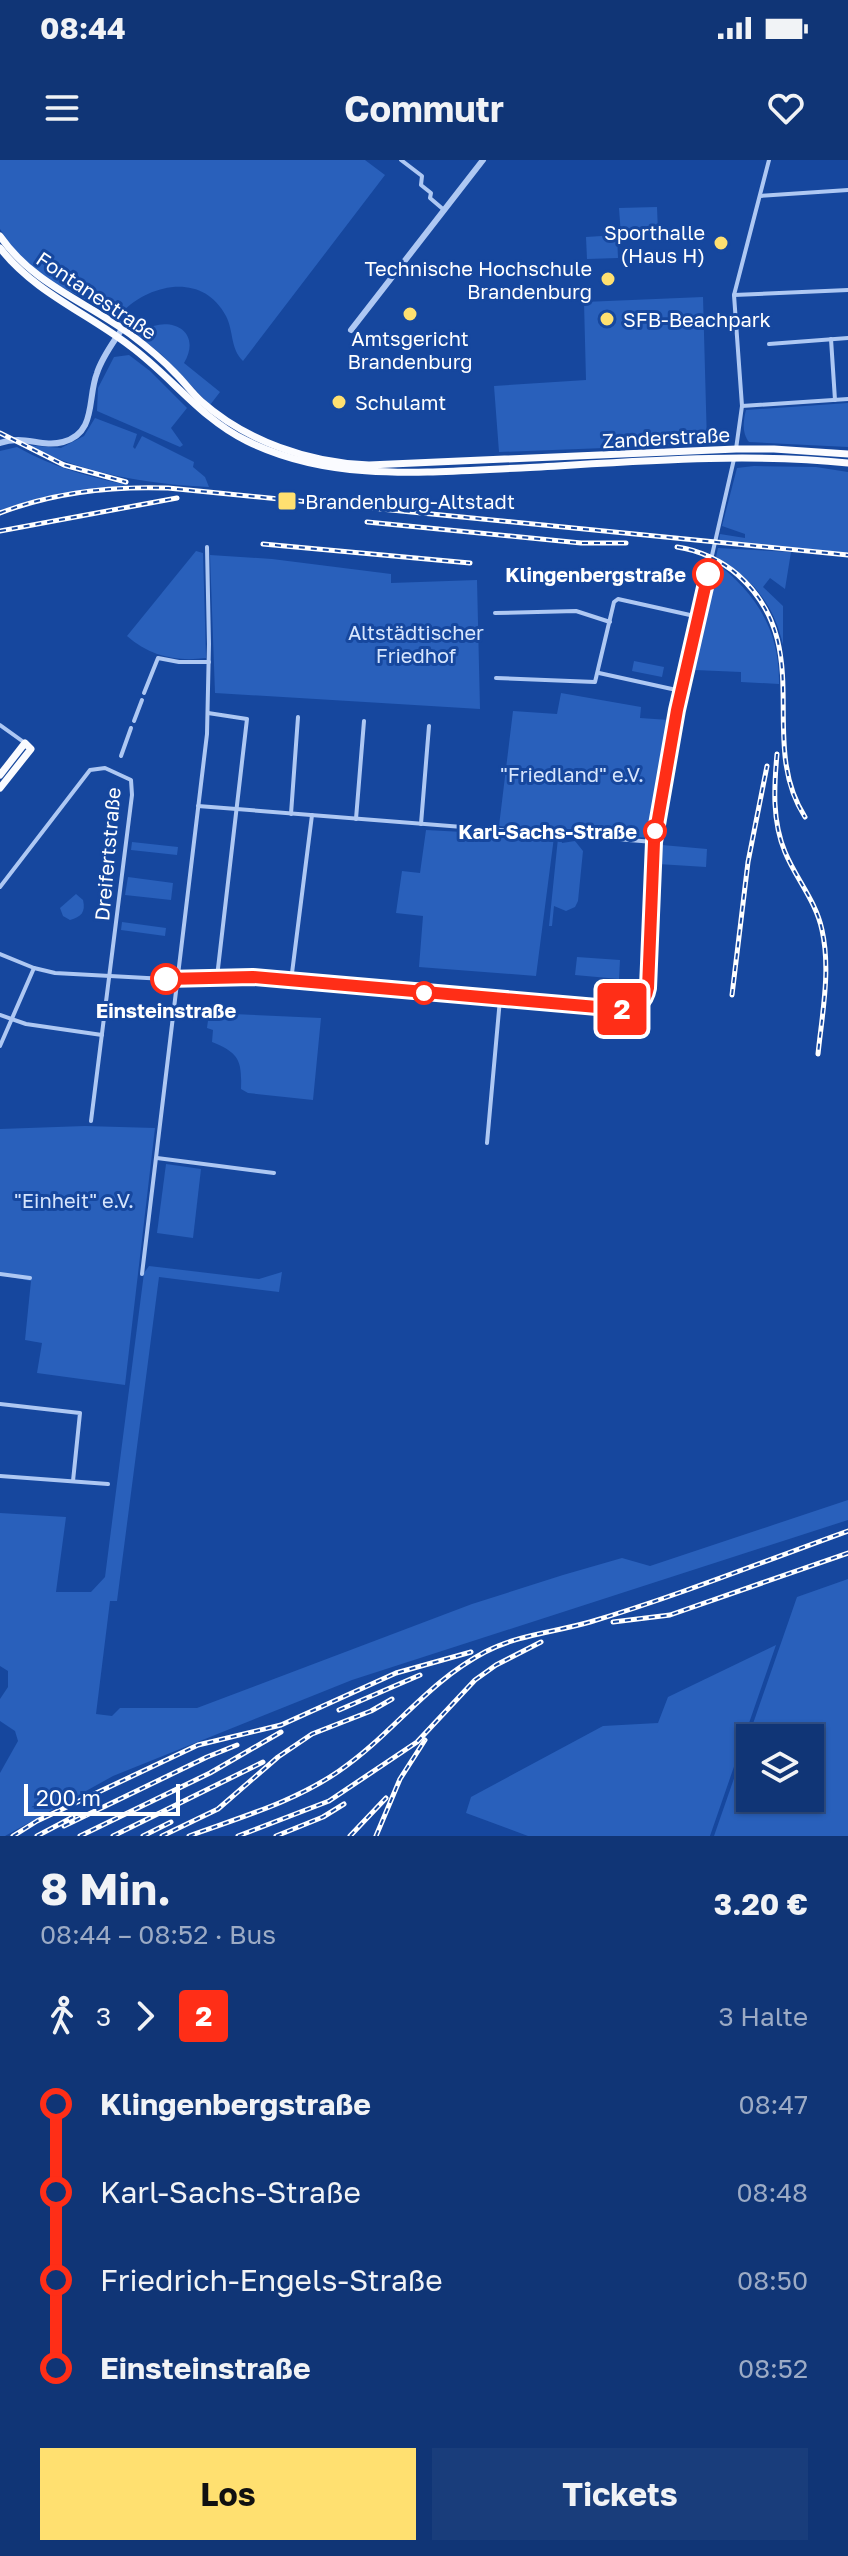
<!DOCTYPE html>
<html lang="de">
<head>
<meta charset="utf-8">
<style>
  :root { --surface:#103576; --page:#193d7b; --text:#f1f3f6; --muted:#9cabc5; --line:#305088; --accent:#ffe070 }
  body { margin:0; font-family:"Golos Text",sans-serif; background:var(--page); color:var(--text); height:100vh; display:flex; flex-direction:column; font-size:30px; white-space:nowrap }
  * { box-sizing:border-box; margin:0 }
  p { font-size:26px; color:var(--muted) }
  .icon { flex:none; width:44px; height:44px; fill:none; stroke:currentColor; stroke-width:2; stroke-linecap:round; stroke-linejoin:round }
  .map { position:relative; height:1676px; overflow:hidden }
  .details { display:flex; flex-direction:column; background:var(--surface); flex:1 }
  .details>* { flex:none }
  .badge { padding:0 16px; border-radius:6px; font-size:28px; line-height:52px }
  .fabs { position:absolute; left:736px; top:1564px; display:grid; gap:16px }
  .fabs a { display:grid; place-items:center; width:88px; height:88px; border-radius:0px; background:var(--surface); box-shadow:0 2px 6px #0004,0 0 0 2px var(--line); font-size:40px }
  .scale { position:absolute; left:24px; bottom:20px; width:156px; box-sizing:border-box; padding-left:8px; border:4px solid #fff; border-top:0; font-size:22px; line-height:28px; white-space:nowrap; color:#fff; -webkit-text-stroke:6px #16479e; paint-order:stroke }
  .map>.badge { position:absolute; translate:-50% -50%; box-shadow:0 0 0 4px #fff }
  .legs { display:flex; align-items:center; gap:12px; height:88px; padding:0 40px; font-size:26px }
  .legs p { margin-inline-start:auto }
  .summary { display:flex; align-items:center; justify-content:space-between; height:136px; padding:0 40px }
  h1 { font-size:44px; font-weight:700; line-height:60px }
  .button { display:flex; gap:16px; margin-top:auto; padding:16px 40px }
  .button a { flex:1; height:92px; border-radius:0px; background:var(--accent); color:#111; font-size:32px; font-weight:700; line-height:92px; text-align:center }
  .button a+a { background:var(--page); color:var(--text) }
  ul { padding:0 40px; list-style:none }
  li { display:flex; align-items:center; gap:28px; height:88px; font-size:30px }
  li i { display:grid; place-items:center; width:12px; height:100%; margin:0 10px; background:currentColor }
  li i::after { content:''; width:20px; height:20px; margin:-10px; border:6px solid; border-radius:50%; background:var(--surface) }
  li p { margin-inline-start:auto }
  li:first-child i { background:linear-gradient(#0000 50%,currentColor 0) }
  li:last-child i { background:linear-gradient(currentColor 50%,#0000 0) }
  .status { display:flex; justify-content:space-between; align-items:center; height:56px; padding:0 40px; background:var(--surface); direction:ltr }
  .status svg { height:22px; fill:currentColor }
  header { display:flex; justify-content:space-between; align-items:center; height:104px; padding:0 40px; background:var(--surface); font-size:36px; font-weight:700 }
  .map>svg:first-child { display:block }
  .green { fill:#2960bb; fill-rule:evenodd }
  .lines { fill:none; stroke-linecap:round; stroke-linejoin:round }
  .minor { stroke:#aec8f3; stroke-width:4 }
  .tertiary { stroke:#aec8f3; stroke-width:6 }
  .primary { stroke:#fafbff; stroke-width:7 }
  .rail-casing { stroke:#fff; stroke-width:5 }
  .rail { stroke:#16479e; stroke-width:2; stroke-dasharray:6; stroke-linecap:butt }
  .line-1-casing { stroke:#fff; stroke-width:18 }
  .line-1 { stroke:#ff2e17; stroke-width:12 }
  .poi-dot { fill:#ffe070; stroke:#16479e; stroke-width:3 }
  .stop-1-dot { fill:#fff; stroke:#ff2e17; stroke-width:4 }
  .labels { text-anchor:middle; dominant-baseline:central; stroke-width:6; stroke-linejoin:round; paint-order:stroke }
  .poi-label { font-size:20px; fill:#fff; stroke:#16479e; text-anchor:start }
  .street-label { font-size:20px; fill:#fff; stroke:#16479e }
  .stop-label { font-size:20px; font-weight:bold; fill:#fff; stroke:#16479e; text-anchor:end }
  .park-label { font-size:20px; fill:#d6e5fd; stroke:#16479e }
</style>
</head>
<body>
<div class="status"><b>08:44</b><svg viewBox="0 0 49 12"><path d="M0 12V9h3v3zM5 12V6h3v6zM10 12V3h3v9zM15 12V0h3v12zM26 1h20v11H26zM47 4h2v5h-2z"/></svg></div>
<header><svg class="icon" aria-label="menu" viewBox="0 0 24 24"><path d="M4 6h16M4 12h16M4 18h16"/></svg>Commutr<svg class="icon" aria-label="heart" viewBox="0 0 24 24"><path d="M12 20l-8-8c-3-5 5-10 8-4 3-6 11-1 8 4z"/></svg></header>
<div class="map">
<svg width="848" height="1676" viewBox="0 0 848 1676">
  <rect width="100%" height="100%" fill="#16479e"/>
  <g class="green">
    <path d="M0,0h365l20,15 -142,186c-13,-13 -9,-29 -17,-45 -23,-44 -76,-33 -105,-3l21,18c28,-17 61,0 42,32l36,29 -10,13 -49,-51 -23,-18 -42,-31 -54,-28 -28,-27 -14,-21z"/>
    <path d="M657,47l1,25 -37,3 -2,-27z"/>
    <path d="M617,75l1,23 -31,1 -1,-22z"/>
    <path d="M703,137l4,147 -208,8 -5,-66 92,-6 -2,-78z"/>
    <path d="M129,195l21,16 37,37 -16,20 12,17 -3,2 -83,-36 1,-23 16,-31z"/>
    <path d="M848,243v44l-99,-5c-7,-8 -6,-21 -3,-32z"/>
    <path d="M95,258l42,16 -4,13 2,2 7,-13 52,26 -1,5 12,10 4,10c-65,-3 -125,-14 -184,-42l36,3 23,-12z"/>
    <path d="M17,287c35,20 72,30 111,38l-85,12 -43,13v-59z"/>
    <path d="M754,306l62,1 32,5v81l-129,-12 1,-7 25,4v-4l-23,-8 15,-58z"/>
    <path d="M718,388l73,4 -6,37 -15,-11 -7,9 20,19v39c-9,-41 -31,-67 -67,-88z"/>
    <path d="M196,391l7,2 3,105c-30,4 -56,-2 -79,-22z"/>
    <path d="M210,395l62,4 119,15v9l86,-3 3,129 -265,-16z"/>
    <path d="M714,401c42,32 66,69 65,123l-38,-2v-10l-46,-2z"/>
    <path d="M634,501l30,6 -2,10 -30,-6z"/>
    <path d="M561,533l80,14 -1,11 29,2 -20,118 -150,-12 14,-115 44,3z"/>
    <path d="M426,670l128,7 -18,139 -117,-9 4,-51 -27,-3 6,-42 18,2z"/>
    <path d="M558,678l3,1 1,4 13,-2 8,10 -5,50 -3,6 -9,4 -12,-5 -2,20h-3z"/>
    <path d="M132,682l46,5 -1,8 -46,-5z"/>
    <path d="M662,685l45,4 -1,18 -48,-3 1,-16z"/>
    <path d="M128,717l45,6 -2,17 -46,-5z"/>
    <path d="M76,734l7,6c3,12 -2,17 -13,20l-7,-4 -3,-8z"/>
    <path d="M122,762l44,6 -1,8 -44,-6z"/>
    <path d="M577,797l43,3 -1,19 -44,-4z"/>
    <path d="M209,853l112,5 -8,82 -65,-7 -7,-4c1,-29 -2,-36 -29,-47l1,-12 -6,-2z"/>
    <path d="M85,966l70,2 -30,257 -88,-12 5,-30 -17,-3 6,-59 -31,-6v-146z"/>
    <path d="M166,1004l35,5 -8,69 -36,-5z"/>
    <path d="M149,1106l110,13 23,-7 -3,20 -120,-15 -42,324h-7l-14,113 16,2 8,-8h77l275,-104 91,-29 59,-17 28,8 198,-66v20l-496,160 -239,96 -108,60h-5v-63l18,-32 -3,-10 -15,-10v-22l8,-12v-16l-8,-5v-153l66,4 -10,75h35l14,-15 39,-304z"/>
    <path d="M848,1419v257h-134l83,-239zM810,1578v60h-60v-60z"/>
    <path d="M776,1485l-66,191h-182l-62,-23 5,-16 132,-71 55,-3 10,-26z"/>
  </g>
  <g class="lines">
    <g class="minor">
      <path d="M401,0l21,16 -1,9 10,8 -1,5 14,12"/>
      <path d="M760,36l88,-6"/>
      <path d="M734,135l114,-5"/>
      <path d="M831,179l4,61"/>
      <path d="M769,184l79,-6"/>
      <path d="M742,246l106,-7"/>
      <path d="M736,289l6,-43 -8,-111 35,-135"/>
      <path d="M495,453l81,-2 34,11"/>
      <path d="M599,513l82,18"/>
      <path d="M496,518l99,4 19,-80 4,-3 81,18"/>
      <path d="M144,533l14,-35 21,4h30"/>
      <path d="M208,553l39,6 -30,258"/>
      <path d="M134,561l8,-21"/>
      <path d="M0,565l25,18"/>
      <path d="M121,596l10,-28"/>
      <path d="M198,646l456,36"/>
      <path d="M291,654l7,-97"/>
      <path d="M356,659l8,-98"/>
      <path d="M421,664l8,-98"/>
      <path d="M0,727l90,-117 15,-2 26,12 1,15 -41,326"/>
      <path d="M0,794l34,14 21,5 110,6 88,-2 367,32c16,0 25,-5 28,-21l7,-157 26,-140 53,-232"/>
      <path d="M291,821l21,-166"/>
      <path d="M0,855l26,9 76,11"/>
      <path d="M0,886l34,-78"/>
      <path d="M487,983l13,-144"/>
      <path d="M157,998l117,15"/>
      <path d="M0,1114l30,4"/>
      <path d="M142,1114l65,-540 2,-90 -2,-97"/>
      <path d="M0,1244l80,9 -7,68"/>
      <path d="M0,1316l108,8"/>
    </g>
    <g class="tertiary">
      <path d="M351,170l132,-170"/>
      <path d="M0,283c24,-9 41,5 63,-1 34,-9 24,-44 34,-69 5,-16 16,-30 25,-44"/>
    </g>
    <g class="primary">
      <path d="M0,76c33,48 85,65 130,98 16,12 32,25 46,40 9,9 16,19 25,27 45,40 108,62 168,64l367,-16h38l74,5"/>
      <path d="M0,88c34,44 87,65 130,98 41,30 71,73 117,95 85,42 182,31 274,27 107,-6 221,-16 327,-5"/>
      <path d="M0,615l25,-32 6,6 -31,39"/>
    </g>
    <g class="rail-casing">
      <g id="rail">
        <path d="M0,273l64,32 62,17"/>
        <path d="M0,353c54,-21 111,-27 168,-25l680,67"/>
        <path d="M367,362l214,21h45"/>
        <path d="M0,371l177,-33"/>
        <path d="M263,384l207,19"/>
        <path d="M677,387c22,3 45,14 61,28 80,71 18,166 67,242"/>
        <path d="M777,594c-3,33 -5,67 8,98 11,27 31,49 37,78 9,40 0,85 -4,124"/>
        <path d="M732,835l16,-133 19,-96"/>
        <path d="M613,1462l57,-7 178,-62"/>
        <path d="M339,1550l81,-35"/>
        <path d="M64,1666l143,-69 30,-12"/>
        <path d="M13,1676l24,-15 161,-76 83,-20 115,-52 75,-21"/>
        <path d="M37,1676l36,-19"/>
        <path d="M80,1676l130,-63 71,-41"/>
        <path d="M113,1676l150,-74"/>
        <path d="M143,1676l28,-14"/>
        <path d="M162,1676l56,-27 60,-52 34,-23 59,-23 21,-12"/>
        <path d="M189,1676c52,-19 105,-34 150,-65 54,-37 87,-88 146,-119 32,-17 70,-20 105,-30 87,-26 172,-60 258,-91"/>
        <path d="M238,1676l91,-35 88,-59 58,-62 21,-15 45,-23"/>
        <path d="M276,1676l47,-19 21,-13"/>
        <path d="M350,1676l36,-38"/>
        <path d="M376,1676l24,-57 25,-39"/>
      </g>
    </g>
    <use href="#rail" class="rail"/>
  </g>
  <g class="lines">
    <g class="line-1-casing">
      <path id="line-1" d="M166,819l87,-2 367,32c16,0 25,-5 28,-21l6,-146 23,-132 31,-136"/>
    </g>
    <use href="#line-1" class="line-1"/>
  </g>
  <g class="poi-dot">
    <circle cx="721" cy="83" r="8"/>
    <circle cx="608" cy="119" r="8"/>
    <circle cx="410" cy="154" r="8"/>
    <circle cx="607" cy="159" r="8"/>
    <circle cx="339" cy="242" r="8"/>
    <rect x="277" y="331" width="20" height="20" rx="4"/>
  </g>
  <g class="stop-1-dot">
    <circle cx="708" cy="414" r="14"/>
    <circle cx="655" cy="671" r="10"/>
    <circle cx="166" cy="819" r="14"/>
    <circle cx="424" cy="833" r="10"/>
  </g>
  <g class="labels">
    <g class="poi-label">
      <text x="705" y="72" text-anchor="end">Sporthalle<tspan x="705" dy="23">(Haus H)</tspan></text>
      <text x="592" y="108" text-anchor="end">Technische Hochschule<tspan x="592" dy="23">Brandenburg</tspan></text>
      <text x="623" y="159">SFB-Beachpark</text>
      <text x="410" y="178" text-anchor="middle">Amtsgericht<tspan x="410" dy="23">Brandenburg</tspan></text>
      <text x="355" y="242">Schulamt</text>
      <text x="305" y="341">Brandenburg-Altstadt</text>
    </g>
    <g class="street-label">
      <text transform="translate(97 135) rotate(34)">Fontanestraße</text>
      <text transform="translate(666 277) rotate(-3)">Zanderstraße</text>
      <text transform="translate(107 694) rotate(-85)">Dreifertstraße</text>
    </g>
    <g class="stop-label">
      <text x="686" y="414">Klingenbergstraße</text>
      <text x="637" y="671">Karl-Sachs-Straße</text>
      <text x="166" y="850" text-anchor="middle">Einsteinstraße</text>
    </g>
    <g class="park-label">
      <text x="416" y="472">Altstädtischer<tspan x="416" dy="23">Friedhof</tspan></text>
      <text x="572" y="614">"Friedland" e.V.</text>
      <text x="74" y="1040">"Einheit" e.V.</text>
    </g>
  </g>
</svg>
<div class="fabs">
<a><svg class="icon" aria-label="layers" viewBox="0 0 24 24"><path d="M12 4l9 5-9 5-9-5zM3 14l9 5 9-5"/></svg></a>
</div>
<div class="scale">200 m</div>
<b class="badge" style="left:622px;top:849px;background:#ff2e17;color:#fff">2</b>
</div>
<section class="details">
<div class="summary"><div><h1>8 Min.</h1><p>08:44 – 08:52 · Bus</p></div><b>3.20 €</b></div>
<div class="legs"><svg class="icon" aria-label="walk" viewBox="0 0 24 24"><circle cx="13" cy="4" r="2"/><path d="M13 8l-2 6 4 7M11 14l-3 7M7 12l3-4h3l4 4"/></svg>3<svg class="icon" aria-label="forward" viewBox="0 0 24 24"><path d="M9 5l7 7-7 7"/></svg><b class="badge" style="background:#ff2e17;color:#fff">2</b><p>3 Halte</p></div>
<ul>
<li><i style="color:#ff2e17"></i><b>Klingenbergstraße</b><p>08:47</p></li>
<li><i style="color:#ff2e17"></i><span>Karl-Sachs-Straße</span><p>08:48</p></li>
<li><i style="color:#ff2e17"></i><span>Friedrich-Engels-Straße</span><p>08:50</p></li>
<li><i style="color:#ff2e17"></i><b>Einsteinstraße</b><p>08:52</p></li>
</ul>
<div class="button"><a>Los</a><a>Tickets</a></div>
</section>
</body>
</html>
